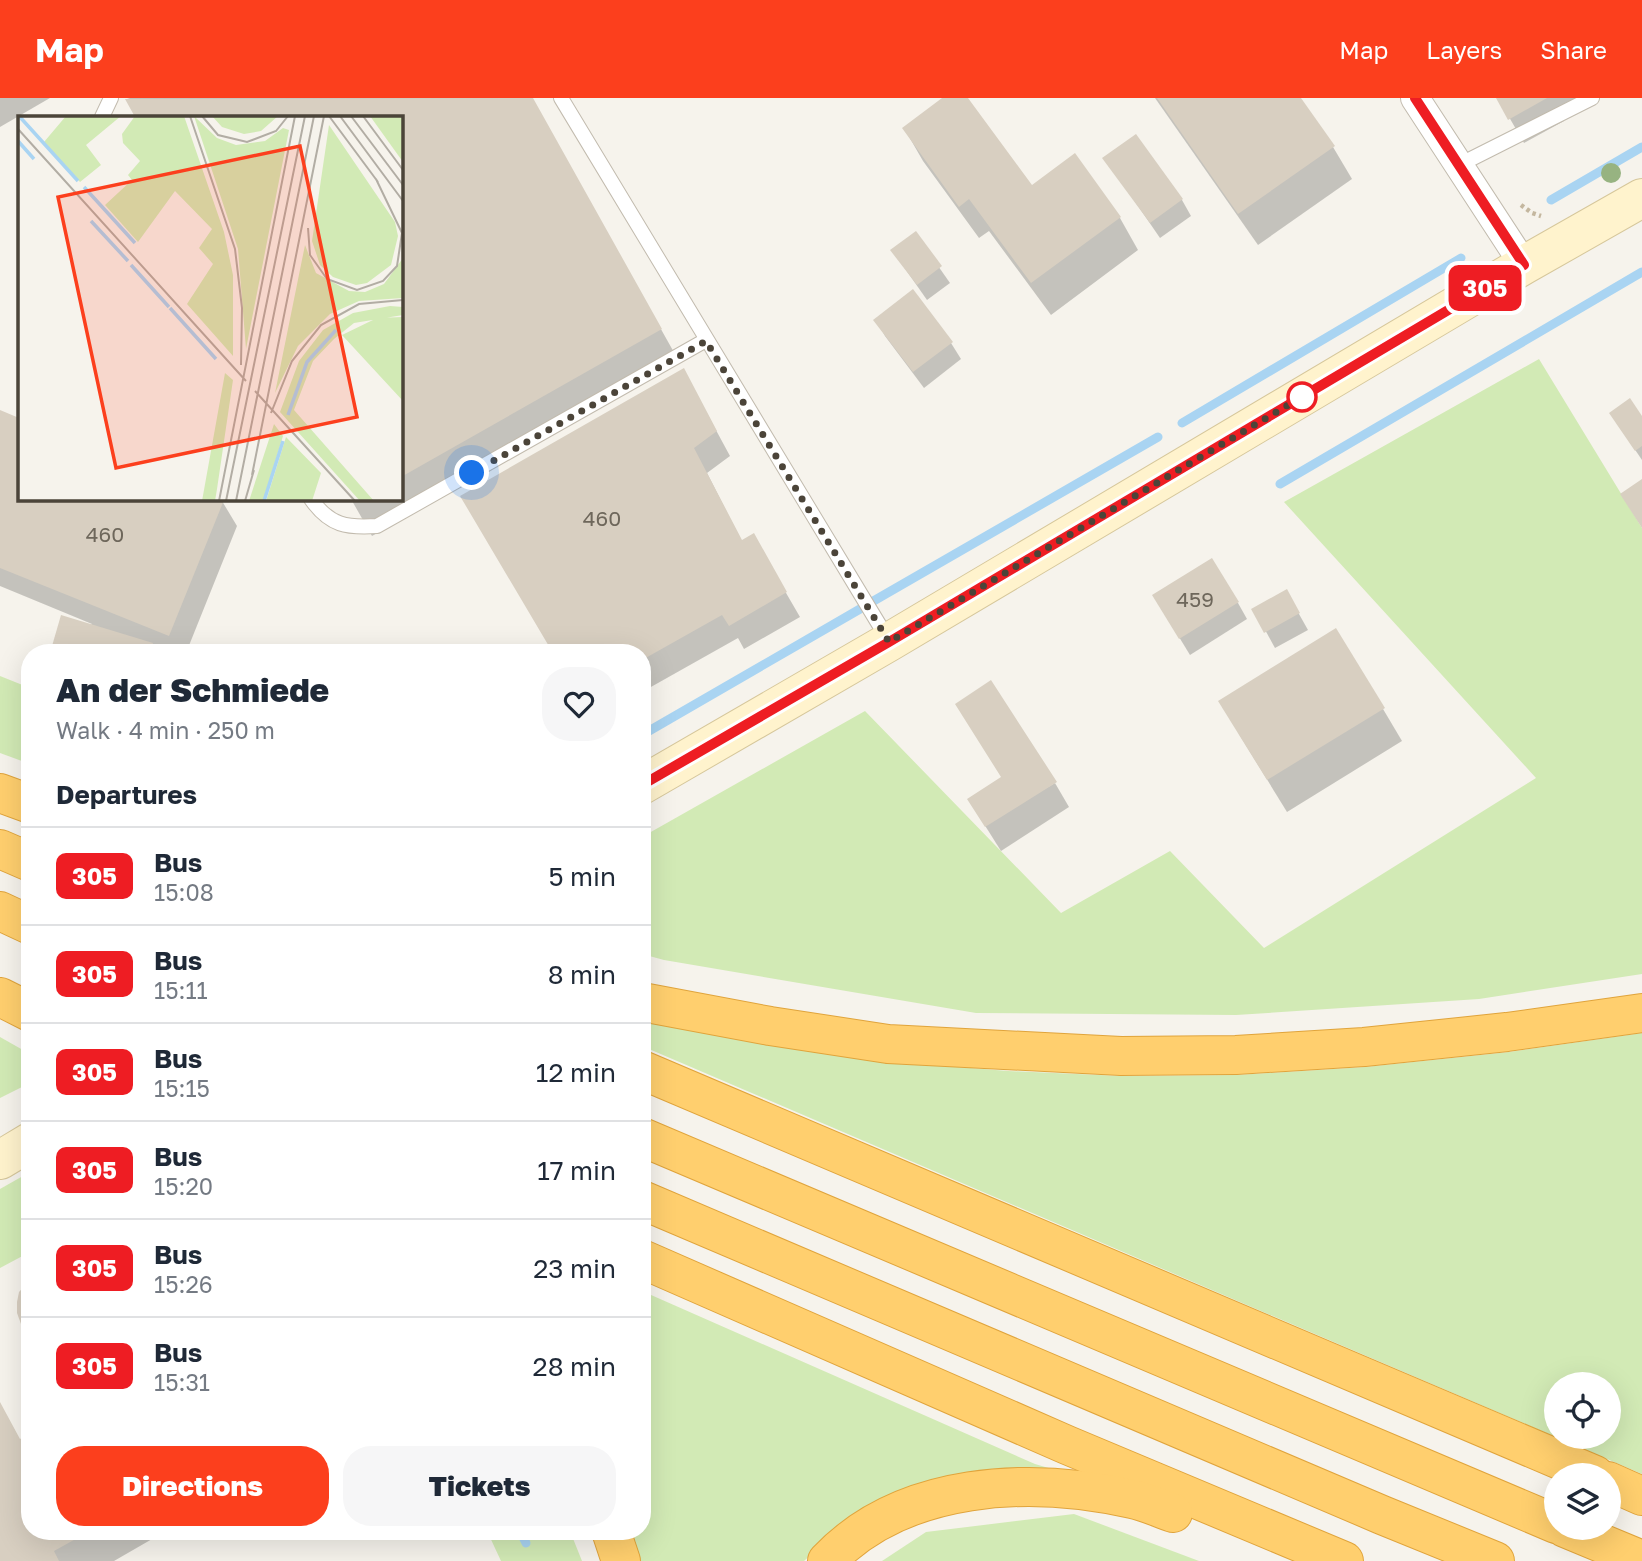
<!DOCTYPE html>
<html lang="en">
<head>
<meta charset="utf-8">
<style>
  :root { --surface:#fff; --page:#f6f6f7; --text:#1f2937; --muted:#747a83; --line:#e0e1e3; --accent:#fc3f1d }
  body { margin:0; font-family:"Golos Text",sans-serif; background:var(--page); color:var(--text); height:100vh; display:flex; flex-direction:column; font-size:26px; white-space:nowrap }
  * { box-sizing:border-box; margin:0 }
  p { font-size:23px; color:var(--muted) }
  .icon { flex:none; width:38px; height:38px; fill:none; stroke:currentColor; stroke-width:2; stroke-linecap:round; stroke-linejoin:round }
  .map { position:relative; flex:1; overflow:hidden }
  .panel { position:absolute; left:21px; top:546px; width:630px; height:896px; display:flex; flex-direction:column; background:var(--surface); border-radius:28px; box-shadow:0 7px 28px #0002 }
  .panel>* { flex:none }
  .badge { padding:0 14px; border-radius:10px; font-size:24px; line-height:46px }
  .tools { position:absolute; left:1544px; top:1274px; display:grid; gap:14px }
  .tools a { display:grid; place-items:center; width:77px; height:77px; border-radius:50%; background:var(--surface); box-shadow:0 7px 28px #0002; font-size:35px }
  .you { position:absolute; width:35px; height:35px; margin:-18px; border:5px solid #fff; border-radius:50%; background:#1a73e8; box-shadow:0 0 0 10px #1a73e833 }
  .map>.badge { position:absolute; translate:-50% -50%; box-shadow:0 0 0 4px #fff }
  h2 { padding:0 35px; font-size:26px; line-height:63px }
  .round { display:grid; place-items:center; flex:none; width:74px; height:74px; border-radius:28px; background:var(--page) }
  .overview { display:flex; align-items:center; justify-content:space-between; height:119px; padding:0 35px }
  h1 { font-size:33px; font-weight:800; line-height:52px }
  .action { display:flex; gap:14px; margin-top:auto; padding:14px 35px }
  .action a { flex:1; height:80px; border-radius:28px; background:var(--accent); color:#fff; font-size:28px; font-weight:800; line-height:80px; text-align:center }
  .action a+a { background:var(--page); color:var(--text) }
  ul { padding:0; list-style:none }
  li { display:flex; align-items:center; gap:21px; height:98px; padding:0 35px; border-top:2px solid var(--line) }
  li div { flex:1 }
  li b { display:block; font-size:26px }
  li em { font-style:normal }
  li .badge { min-width:77px; font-weight:700; text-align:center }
  header { display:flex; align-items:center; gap:42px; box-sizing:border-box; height:98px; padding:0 35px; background:var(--accent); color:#fff }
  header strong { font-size:33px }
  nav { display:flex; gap:38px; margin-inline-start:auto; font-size:24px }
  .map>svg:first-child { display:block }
  .green { fill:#d2eab5; fill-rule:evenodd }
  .shadow { fill:#0003 }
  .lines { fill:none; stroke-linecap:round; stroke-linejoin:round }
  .stream { stroke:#a9d4f2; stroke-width:9 }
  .building { fill:#d8cfc1 }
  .lane-casing { stroke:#c2bbae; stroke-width:16 }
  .street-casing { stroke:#c2bbae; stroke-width:30 }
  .secondary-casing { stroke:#d6c79b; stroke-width:40 }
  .highway-casing { stroke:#e0a43c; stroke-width:40 }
  .path { stroke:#c4b79f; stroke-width:4.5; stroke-dasharray:3.5 3.5; stroke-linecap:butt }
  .lane { stroke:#fff; stroke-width:14 }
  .street { stroke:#fff; stroke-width:28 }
  .secondary { stroke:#fff3cd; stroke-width:38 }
  .highway { stroke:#ffcf6e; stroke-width:38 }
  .tree { fill:#97b381 }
  .line-casing { stroke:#fff; stroke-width:16 }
  .line { stroke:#ee1d23; stroke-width:10 }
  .walk { stroke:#4b4439; stroke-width:7; stroke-dasharray:0 12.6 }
  .stop-dot { fill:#fff; stroke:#ee1d23; stroke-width:3.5 }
  .labels { text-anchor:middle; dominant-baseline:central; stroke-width:6; stroke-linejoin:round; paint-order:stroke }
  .number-label { font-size:21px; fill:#6e675b }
  .inset-river { fill:none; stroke:#a9d4f2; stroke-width:3.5 }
  .inset-road { fill:none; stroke:#b2ada4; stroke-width:2 }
  .view { fill:#fc3f1d; fill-opacity:0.15; stroke:#fc3f1d; stroke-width:3.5 }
  .inset-edge { fill:none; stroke:#4b4439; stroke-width:3.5 }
</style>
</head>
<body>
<header>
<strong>Map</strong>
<nav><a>Map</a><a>Layers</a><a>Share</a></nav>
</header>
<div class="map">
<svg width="1642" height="1463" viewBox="0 0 1642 1463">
  <rect width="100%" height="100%" fill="#f6f3ec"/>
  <g class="green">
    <path d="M1539,261l103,169v446l-163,25 -243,16 -260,-2 -312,-53 -22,-6v-117l223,-126 196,202 109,-62 94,97 272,-170 -252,-276z"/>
    <path d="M0,578l30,12v76l-30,-11z"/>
    <path d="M642,920l267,45 99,8 113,5 115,-1 129,-8 144,-15 133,-19v441l-1000,-428zM1556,1286h52v53h-52z"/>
    <path d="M0,939l30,17v29l-30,15z"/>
    <path d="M30,1074v80l-30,16v-79z"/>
    <path d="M642,1193l393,173 27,8 -67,-2 -59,10 -104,56 -28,25h-165l-9,-30h12z"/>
    <path d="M1074,1416l125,47h-317l44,-29z"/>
    <path d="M487,1433h83l12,30h-81z"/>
  </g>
  <g class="shadow">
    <path d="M0,0h50l-50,29z"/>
    <path d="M130,0h401l149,265 -308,173 -21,-37h50v-382h-264l-10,-18z"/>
    <path d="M945,0h21l66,90 88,30 18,32 -87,65 -62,-84 -10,7 -56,-77 -19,-33z"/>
    <path d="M1155,0h144l34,49 19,32 -94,66z"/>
    <path d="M1498,0h86l-25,14 5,9 -40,22z"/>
    <path d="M1105,60l77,42 9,16 -31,22z"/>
    <path d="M915,135l35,50 -23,17 -35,-50z"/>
    <path d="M876,222l75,23 10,16 -37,29 -39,-52z"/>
    <path d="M697,297l33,61 -23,17 35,69 11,-6 47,81 -56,32 -6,-11 -96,54v-39l-90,-4z"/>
    <path d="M0,314l19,8v79h197l6,2 15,25 -51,127h-21l-11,-4 3,4h-105l40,-29 -92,-38z"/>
    <path d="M1642,321v41l-21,-31z"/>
    <path d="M1286,493l22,39 -33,18 -21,-38z"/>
    <path d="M1154,498l84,7 9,16 -57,36z"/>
    <path d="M1383,611l19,32 -115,71 -48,-78z"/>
    <path d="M1055,685l14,24 -68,44 -17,-27z"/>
    <path d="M0,1307l30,126h136l-52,30h-114z"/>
  </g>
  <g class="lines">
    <g class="stream">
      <path d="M1551,102l91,-53"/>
      <path d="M1182,325l279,-165"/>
      <path d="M1280,386l362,-212"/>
      <path d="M870,505l288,-166"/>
      <path d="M642,637l218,-126"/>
      <path d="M520,1433l6,12"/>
    </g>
  </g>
  <g class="building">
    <path d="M533,0l129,231 -261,148v-360h-266l-10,-18z"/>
    <path d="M942,0h26l64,87 43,-32 46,64 -90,66 -62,-84 -10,8 -57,-79z"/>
    <path d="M1157,0h144l34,48 -97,68z"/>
    <path d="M1496,0h51l-39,22z"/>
    <path d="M1136,36l47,65 -33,24 -48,-65z"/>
    <path d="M916,133l26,35 -25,19 -27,-35z"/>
    <path d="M913,191l40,53 -40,30 -40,-52z"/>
    <path d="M684,270l33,63 -23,17 48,92 12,-7 33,59 -58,34 -7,-11 -80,45v-7h-101l9,-5 -90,-152z"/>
    <path d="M1630,300l12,18v30l-7,5 -26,-38z"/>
    <path d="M0,312l19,8v81l205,1 -55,136 -169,-68z"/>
    <path d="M1642,381v49l-22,-34z"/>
    <path d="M1212,460l27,44 -60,37 -27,-44z"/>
    <path d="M1287,491l13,24 -36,20 -13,-24z"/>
    <path d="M61,517l92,28 -3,10h-100z"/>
    <path d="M1336,530l49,80 -118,72 -49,-79z"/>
    <path d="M991,582l66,102 -72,45 -18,-28 34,-22 -46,-73z"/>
    <path d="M30,1182v53l-9,-9 -4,-11v-11l2,-10z"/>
    <path d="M0,1304l20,37 10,-6v98h60l-36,20 5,10h-59z"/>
  </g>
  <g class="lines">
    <g class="lane-casing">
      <g id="lane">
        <path d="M561,0l328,543"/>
        <path d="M102,19l9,-19"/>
        <path d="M1459,67l133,-67"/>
        <path d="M311,401c19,27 36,29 66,27l329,-186"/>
      </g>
    </g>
    <g class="street-casing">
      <path id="street" d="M1415,0l109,167"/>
    </g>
    <g class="secondary-casing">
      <g id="secondary">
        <path d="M642,687l247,-143 635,-377 118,-67"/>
        <path d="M0,1062l30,-18"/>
      </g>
    </g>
    <g class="highway-casing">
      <g id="highway">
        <path d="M0,695l30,11"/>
        <path d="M0,751l30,13"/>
        <path d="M0,813l30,14"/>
        <path d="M0,899l30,15"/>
        <path d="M642,904l128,24 118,18 233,12 115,-1 128,-8 143,-15 135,-19"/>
        <path d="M642,972l953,405"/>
        <path d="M642,1039l914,387"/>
        <path d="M642,1102l740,315 113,46"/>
        <path d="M642,1161l425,186 277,116"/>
        <path d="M1608,1383l34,15"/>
        <path d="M1565,1430l77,32"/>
        <path d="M611,1433l10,30"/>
        <path d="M827,1463c76,-80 203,-85 305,-62 14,3 27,9 41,14"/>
      </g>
    </g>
    <path class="path" d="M1521,107l11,8 9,3"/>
    <use href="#lane" class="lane"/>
    <use href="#street" class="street"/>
    <use href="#secondary" class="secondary"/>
    <use href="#highway" class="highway"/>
  </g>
  <circle class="tree" cx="1611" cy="75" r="10"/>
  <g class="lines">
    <g class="line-casing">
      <path id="line" d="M642,687l247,-143 635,-377 -109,-167"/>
    </g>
    <use href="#line" class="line"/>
    <path class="walk" d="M472,375l234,-132 183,301 421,-250 -8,5"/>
  </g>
  <circle class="stop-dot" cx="1302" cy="299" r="14"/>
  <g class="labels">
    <g class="number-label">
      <text x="602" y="420">460</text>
      <text x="105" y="436">460</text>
      <text x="1195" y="501">459</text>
    </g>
  </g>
  <g transform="translate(18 18)">
    <rect width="385" height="385" fill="#f6f3ec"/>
    <path d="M48,0h55l-35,29 15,20 -21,17 -36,-40zM117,0h49l40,116 9,43v81l-46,-52 26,-40 -14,-16 13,-19 -37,-38 -37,51 -33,-37 27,-25 -4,-5 12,-14 -17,-18 -1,-9zM176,0l23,22 19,7 29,-4 18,-13 6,2 -43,219 -8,-100zM194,0h66l-17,15 -17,3 -22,-7zM352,0h33v46zM311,9l66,97 3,14 -7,29 -24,18 -11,2 -23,-8 -13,-12 -8,-24zM287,129l11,28 33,18 16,1 19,-8 19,-26v40l-44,3 -29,13 -32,32 -23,47zM372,190l13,1v8l-49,8 -20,16 -21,22 -19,49 80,91h-14l-80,-89 19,-51 24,-31 30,-17zM385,201v84l-61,-66 35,-17zM207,257l8,7 -16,109 -2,12h-13zM256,308l9,12 -20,65h-14zM268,321l35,36 -9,28h-46z" fill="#d2eab5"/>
    <path class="inset-river" d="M1,0l59,65M0,25l16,18M66,71l51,56M73,105l37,40M113,149l38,42M152,192l46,51M270,299l19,-53 29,-32M246,385l19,-60"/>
    <path class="inset-road" d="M172,0l45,133 7,59 -1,57M184,0l16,19 29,7 29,-11 12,-15M311,0l49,66M322,0l63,85M333,0l52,69M345,0l40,54M0,13l228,252M290,112l2,27 17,24 30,11 26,-9 14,-15 5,-33 -26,-54M237,275l100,110M253,297l21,-52 29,-36 38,-21 44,-4M234,359l72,-359M201,385l76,-385M208,385l79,-385M218,385l78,-385M227,385l9,-31"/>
    <path class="view" d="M282,30l57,271 -241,51 -58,-271z"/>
    <rect width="385" height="385" class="inset-edge"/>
  </g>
</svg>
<div class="tools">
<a><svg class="icon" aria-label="locate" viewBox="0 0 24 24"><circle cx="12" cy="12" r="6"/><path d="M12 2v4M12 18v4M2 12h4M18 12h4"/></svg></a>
<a><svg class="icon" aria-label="layers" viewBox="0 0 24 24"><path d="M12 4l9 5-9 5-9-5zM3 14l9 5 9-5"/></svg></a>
</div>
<div class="you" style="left:472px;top:375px"></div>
<b class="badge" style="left:1485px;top:190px;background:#ee1d23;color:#fff">305</b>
<section class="panel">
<div class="overview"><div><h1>An der Schmiede</h1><p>Walk · 4 min · 250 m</p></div><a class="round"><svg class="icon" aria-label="heart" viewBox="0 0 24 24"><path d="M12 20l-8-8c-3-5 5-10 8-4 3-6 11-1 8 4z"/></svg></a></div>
<h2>Departures</h2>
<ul>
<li><span class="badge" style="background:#ee1d23;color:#fff">305</span><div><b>Bus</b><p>15:08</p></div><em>5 min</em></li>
<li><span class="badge" style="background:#ee1d23;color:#fff">305</span><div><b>Bus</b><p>15:11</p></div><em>8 min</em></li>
<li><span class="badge" style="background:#ee1d23;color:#fff">305</span><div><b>Bus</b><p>15:15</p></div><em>12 min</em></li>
<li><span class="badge" style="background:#ee1d23;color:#fff">305</span><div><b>Bus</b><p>15:20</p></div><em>17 min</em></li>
<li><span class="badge" style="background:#ee1d23;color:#fff">305</span><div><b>Bus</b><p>15:26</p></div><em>23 min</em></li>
<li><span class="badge" style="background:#ee1d23;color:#fff">305</span><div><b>Bus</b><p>15:31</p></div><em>28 min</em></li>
</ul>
<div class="action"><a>Directions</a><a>Tickets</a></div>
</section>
</div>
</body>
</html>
